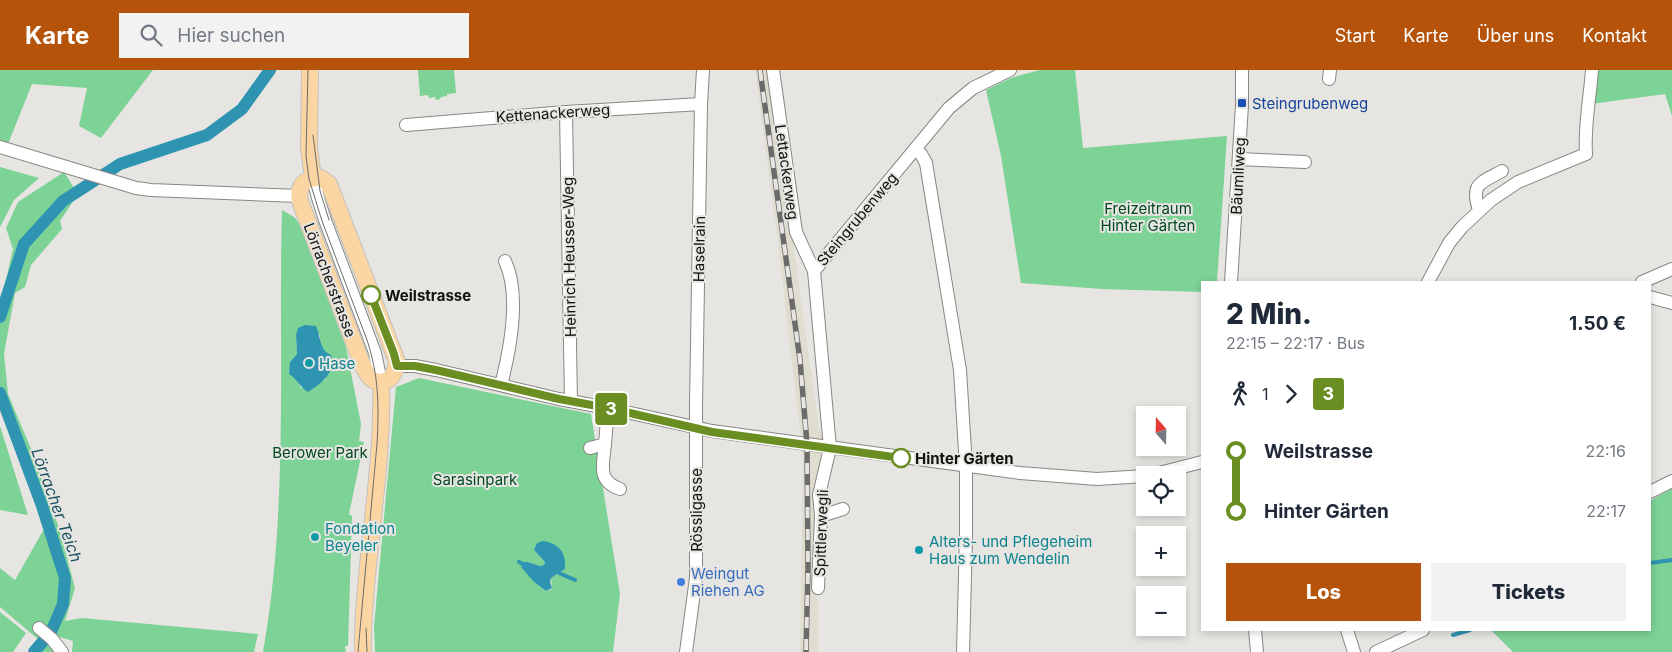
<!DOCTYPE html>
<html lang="de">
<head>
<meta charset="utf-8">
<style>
  :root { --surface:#fff; --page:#f2f2f3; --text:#1f2937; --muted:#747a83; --accent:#b45309 }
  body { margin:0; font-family:Inter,sans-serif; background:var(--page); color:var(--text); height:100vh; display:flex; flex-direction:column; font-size:19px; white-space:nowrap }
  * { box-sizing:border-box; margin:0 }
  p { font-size:16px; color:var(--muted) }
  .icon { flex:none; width:28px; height:28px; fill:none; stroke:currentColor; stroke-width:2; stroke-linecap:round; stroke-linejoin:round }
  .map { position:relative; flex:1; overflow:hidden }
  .drawer { position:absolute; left:1201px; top:211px; width:450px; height:350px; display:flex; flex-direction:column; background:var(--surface); border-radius:0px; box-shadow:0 2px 8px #0003 }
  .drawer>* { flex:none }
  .badge { padding:0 10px; border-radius:4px; font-size:18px; line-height:32px }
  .needle { width:32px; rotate:340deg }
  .controls { position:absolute; left:1136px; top:336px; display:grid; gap:10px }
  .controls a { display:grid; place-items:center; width:50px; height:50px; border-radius:0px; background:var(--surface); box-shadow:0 2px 8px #0003; font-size:25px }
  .map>.badge { position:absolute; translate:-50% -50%; box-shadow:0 0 0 2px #fff }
  .legs { display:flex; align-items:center; gap:8px; height:55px; padding:0 25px; font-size:16px }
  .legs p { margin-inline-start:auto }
  .head { display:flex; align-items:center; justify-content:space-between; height:85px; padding:0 25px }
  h1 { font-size:28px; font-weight:800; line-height:38px }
  .action { display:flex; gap:10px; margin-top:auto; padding:10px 25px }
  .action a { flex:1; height:58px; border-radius:0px; background:var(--accent); color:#fff; font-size:20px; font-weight:800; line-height:58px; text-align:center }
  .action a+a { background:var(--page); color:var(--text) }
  ul { padding:0 25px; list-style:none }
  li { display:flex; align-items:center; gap:18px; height:60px; font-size:19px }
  li i { display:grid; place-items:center; width:8px; height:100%; margin:0 6px; background:currentColor }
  li i::after { content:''; width:12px; height:12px; margin:-6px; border:4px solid; border-radius:50%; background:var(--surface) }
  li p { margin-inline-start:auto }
  li:first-child i { background:linear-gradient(#0000 50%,currentColor 0) }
  li:last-child i { background:linear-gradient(currentColor 50%,#0000 0) }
  header { display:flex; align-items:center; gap:30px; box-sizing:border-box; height:70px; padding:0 25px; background:var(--accent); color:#fff }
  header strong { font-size:24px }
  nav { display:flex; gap:28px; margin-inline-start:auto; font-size:18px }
  .search { width:350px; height:45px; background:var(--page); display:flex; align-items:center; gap:12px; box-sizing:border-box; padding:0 18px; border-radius:0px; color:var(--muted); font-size:19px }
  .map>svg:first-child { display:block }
  .built { fill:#dfdcd0 }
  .green { fill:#7dd296; fill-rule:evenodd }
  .water { fill:#2f94b1 }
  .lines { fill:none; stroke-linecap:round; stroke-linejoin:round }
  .stream { stroke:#2f94b1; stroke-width:4 }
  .canal { stroke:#2f94b1; stroke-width:12 }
  .minor-casing { stroke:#888783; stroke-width:14 }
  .major-casing { stroke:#c1c1c1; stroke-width:18 }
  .minor { stroke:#fff; stroke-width:12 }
  .major { stroke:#fbd6a3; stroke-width:16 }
  .tram { stroke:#6b6b69; stroke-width:1 }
  .rail-casing { stroke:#6b6b69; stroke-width:5.5 }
  .rail { stroke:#e6e5e1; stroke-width:4; stroke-dasharray:11; stroke-linecap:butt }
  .line-1-casing { stroke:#fff; stroke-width:11 }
  .line-1 { stroke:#6b8e23; stroke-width:8 }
  .transit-dot { fill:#1a4fb4; stroke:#e6e5e1; stroke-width:2 }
  .stop-1-dot { fill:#fff; stroke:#6b8e23; stroke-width:2.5 }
  .culture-dot { fill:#0f9aa8; stroke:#e6e5e1; stroke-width:2 }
  .shop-dot { fill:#3f7fe0; stroke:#e6e5e1; stroke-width:2 }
  .labels { text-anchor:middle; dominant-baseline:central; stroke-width:4; stroke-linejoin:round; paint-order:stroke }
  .transit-label { font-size:15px; fill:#164399; stroke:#e6e5e1; text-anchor:start }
  .street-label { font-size:15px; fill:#111110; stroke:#e6e5e1 }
  .park-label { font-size:15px; fill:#004821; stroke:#e6e5e1 }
  .stop-label { font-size:15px; font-weight:bold; fill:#111110; stroke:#e6e5e1; text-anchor:start }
  .culture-label { font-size:15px; fill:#0d838f; stroke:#e6e5e1; text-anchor:start }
  .shop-label { font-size:15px; fill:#366cbe; stroke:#e6e5e1; text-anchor:start }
  .water-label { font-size:16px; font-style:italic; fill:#195060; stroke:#e6e5e1 }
</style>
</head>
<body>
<header>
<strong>Karte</strong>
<div class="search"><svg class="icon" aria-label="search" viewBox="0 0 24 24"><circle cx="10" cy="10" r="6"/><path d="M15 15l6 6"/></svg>Hier suchen</div>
<nav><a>Start</a><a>Karte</a><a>Über uns</a><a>Kontakt</a></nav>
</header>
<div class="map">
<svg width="1672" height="582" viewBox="0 0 1672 582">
  <rect width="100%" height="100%" fill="#e6e5e1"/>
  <path class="built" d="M755,0h14l50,359 11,19 -5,25 -7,115v64h-18l3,-195 -24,-207z"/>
  <g class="green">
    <path d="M0,0h153l-52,68 -22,-12 8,-38 -55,-4 -26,65 -6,-2z"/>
    <path d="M418,0h36l2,23 -9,1v2l-6,1 -1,2 -4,1 -1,-3 -6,1 -1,-3 -8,1z"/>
    <path d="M1040,0h35l8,78 144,-12 -10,146h-15v10l-100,-3 -81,-6 -20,-127 -15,-66 25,-12z"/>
    <path d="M1594,0h78v46l-7,-22 -74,10z"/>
    <path d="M0,97l39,11 -25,22 -14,27z"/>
    <path d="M64,102l14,22 -18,27 2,8 -31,36 -6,22 -10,6 -11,61 4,40 26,62 26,75 15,57 -10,33 17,-3 176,16 -4,18h-182l1,-11 -17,-5 -3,16h-22l8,-12 -39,-33v-39l15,12 29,-51 -44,-130v-93l13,-57 -7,-21 12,-26z"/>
    <path d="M282,140l12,7 5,6 10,24 37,100 15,77 -2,17 5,1 -15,72 3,2 -4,130h-3l1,6h-83c26,-146 15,-295 19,-442zM296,265h24v10l12,18 -7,17 -24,8 -11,-26 7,-8z"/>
    <path d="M419,308l172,36 29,180 -7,58h-238l-1,-26 22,-239zM534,480l31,19 -14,9 1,11 -6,2 -12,-9 -6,-20 12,4 4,-1 1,-3z"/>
    <path d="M0,356l28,89 -28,-5z"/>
    <path d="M1672,418v164h-159l-22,-22h159v-129z"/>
    <path d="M0,542l26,21 -13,19h-13z"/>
  </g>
  <g class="water">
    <path d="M305,255l11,1c5,11 3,24 15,29 4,19 -9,28 -23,37 -8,-5 -11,-13 -19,-18l1,-12 7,-8 -1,-19 2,-7z"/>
    <path d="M543,471c17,3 23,11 22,28l-14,9 -1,4 2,6 -6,3 -12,-9 -13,-15 3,-5h4l12,4 4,-1 1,-3 -11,-12 3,-7z"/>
  </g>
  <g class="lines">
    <g class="stream">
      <path d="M519,492l4,2"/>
      <path d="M1650,493l22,-3"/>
      <path d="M559,503l16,7"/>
      <path d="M1453,565l17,-5"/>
    </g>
    <g class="canal">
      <path d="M0,247l24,-73 39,-43 57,-37 87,-29 35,-26 28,-39"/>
      <path d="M0,323l42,113 23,72 -2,26 -12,28 -17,20"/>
    </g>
    <g class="minor-casing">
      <g id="minor">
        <path d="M773,0l23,162 18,39 16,177 -11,47 2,21 -3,72"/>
        <path d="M1329,9l1,-9"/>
        <path d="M566,42l5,289"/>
        <path d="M406,55l160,-13 135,-8"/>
        <path d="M0,77l136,41 15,2 148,6"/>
        <path d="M915,79l6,5 5,9 34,207 6,97v70l-3,115"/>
        <path d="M1239,89l66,3"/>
        <path d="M313,108l5,20 7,22 50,133 6,29"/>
        <path d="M1479,140c-9,-27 2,-27 23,-39"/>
        <path d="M814,201l135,-163 24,-20 37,-18"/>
        <path d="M1231,212l11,-177v-35"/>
        <path d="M1428,212l21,-39 13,-16 29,-27 27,-18 68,-28c-2,-28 4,-56 6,-84"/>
        <path d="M1642,212l30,-13"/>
        <path d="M1650,227l22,6"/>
        <path d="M397,296h18l21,4 123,29 49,9 104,23 308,42 77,6 48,-3"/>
        <path d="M501,315c9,-35 20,-90 4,-124"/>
        <path d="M605,374c-2,21 -8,37 15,45"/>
        <path d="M590,378l15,-4 3,-36"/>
        <path d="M1151,405l51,-13"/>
        <path d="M1650,422l22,-11"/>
        <path d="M821,446l22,-7"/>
        <path d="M39,558l13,11 10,13"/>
        <path d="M1255,560l2,22"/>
        <path d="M1347,560l7,22"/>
        <path d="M686,582l10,-74v-173l5,-301 2,-34"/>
        <path d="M1376,582l47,-22"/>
      </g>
    </g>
    <g class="major-casing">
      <g id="major">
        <path d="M310,0l-1,78 4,30"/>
        <path d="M313,108h8l8,6 67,175c2,13 -8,29 -23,21 -5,-3 -7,-9 -10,-14l-62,-162c-4,-13 -1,-22 12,-26z"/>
        <path d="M363,582c-1,-25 2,-51 4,-76 6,-64 16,-130 14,-194"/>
      </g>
    </g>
    <use href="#minor" class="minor"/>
    <use href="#major" class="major"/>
    <g class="tram">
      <path d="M308,0l-2,86 3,23 13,42 45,119c12,36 12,67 10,104l-19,208"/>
      <path d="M313,65l7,56 9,29"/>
      <path d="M366,558l1,24"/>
    </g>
    <g class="rail-casing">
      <path id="rail" d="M760,0l40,290 7,84 1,125 -2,83"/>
    </g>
    <use href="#rail" class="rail"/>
  </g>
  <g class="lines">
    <g class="line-1-casing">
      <path id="line-1" d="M371,225l23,59 3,12h18l21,4 123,29 49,9 104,24 189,26"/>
    </g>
    <use href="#line-1" class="line-1"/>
  </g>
  <rect class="transit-dot" x="1237" y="28" width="10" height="10" rx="2.5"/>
  <g class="stop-1-dot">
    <circle cx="371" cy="225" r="9"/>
    <circle cx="901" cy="388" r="9"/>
  </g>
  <g class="culture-dot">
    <circle cx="309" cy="293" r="5"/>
    <circle cx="315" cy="467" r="5"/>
    <circle cx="919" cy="480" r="5"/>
  </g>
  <circle class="shop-dot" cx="681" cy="512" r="5"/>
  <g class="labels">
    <g class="transit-label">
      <text x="1252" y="33">Steingrubenweg</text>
    </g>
    <g class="street-label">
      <text transform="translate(553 43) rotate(-4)">Kettenackerweg</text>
      <text transform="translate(787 102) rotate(82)">Lettackerweg</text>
      <text transform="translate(1238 106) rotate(-87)">Bäumliweg</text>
      <text transform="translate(857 149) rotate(-50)">Steingrubenweg</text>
      <text transform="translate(699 179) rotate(-89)">Haselrain</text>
      <text transform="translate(569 187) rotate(-91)">Heinrich Heusser-Weg</text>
      <text transform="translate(330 210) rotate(69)">Lörracherstrasse</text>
      <text transform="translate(696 440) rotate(-90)">Rössligasse</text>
      <text transform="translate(821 463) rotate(-88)">Spittlerwegli</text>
    </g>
    <g class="park-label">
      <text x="1148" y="138">Freizeitraum<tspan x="1148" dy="17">Hinter Gärten</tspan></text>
      <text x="320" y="382">Berower Park</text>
      <text x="475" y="409">Sarasinpark</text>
    </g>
    <g class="stop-label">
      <text x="385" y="225">Weilstrasse</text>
      <text x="915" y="388">Hinter Gärten</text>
    </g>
    <g class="culture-label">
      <text x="319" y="293">Hase</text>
      <text x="325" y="458">Fondation<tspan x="325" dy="17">Beyeler</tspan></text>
      <text x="929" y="471">Alters- und Pflegeheim<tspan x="929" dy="17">Haus zum Wendelin</tspan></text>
    </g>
    <g class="shop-label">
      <text x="691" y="503">Weingut<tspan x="691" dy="17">Riehen AG</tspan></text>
    </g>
    <g class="water-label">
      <text transform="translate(57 435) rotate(70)">Lörracher Teich</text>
    </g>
  </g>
</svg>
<div class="controls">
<a><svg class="needle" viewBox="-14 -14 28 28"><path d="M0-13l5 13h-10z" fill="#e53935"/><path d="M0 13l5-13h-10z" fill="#747a83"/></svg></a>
<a><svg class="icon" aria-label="locate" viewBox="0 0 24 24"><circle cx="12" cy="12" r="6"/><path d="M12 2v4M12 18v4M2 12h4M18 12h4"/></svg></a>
<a>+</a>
<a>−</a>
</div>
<b class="badge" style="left:611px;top:339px;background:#6b8e23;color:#fff">3</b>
<section class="drawer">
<div class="head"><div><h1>2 Min.</h1><p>22:15 – 22:17 · Bus</p></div><b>1.50 €</b></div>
<div class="legs"><svg class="icon" aria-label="walk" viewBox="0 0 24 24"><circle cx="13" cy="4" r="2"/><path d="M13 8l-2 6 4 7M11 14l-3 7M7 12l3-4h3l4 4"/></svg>1<svg class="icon" aria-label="forward" viewBox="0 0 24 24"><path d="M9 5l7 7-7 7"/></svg><b class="badge" style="background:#6b8e23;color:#fff">3</b></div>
<ul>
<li><i style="color:#6b8e23"></i><b>Weilstrasse</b><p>22:16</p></li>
<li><i style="color:#6b8e23"></i><b>Hinter Gärten</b><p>22:17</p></li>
</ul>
<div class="action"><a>Los</a><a>Tickets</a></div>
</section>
</div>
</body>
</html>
